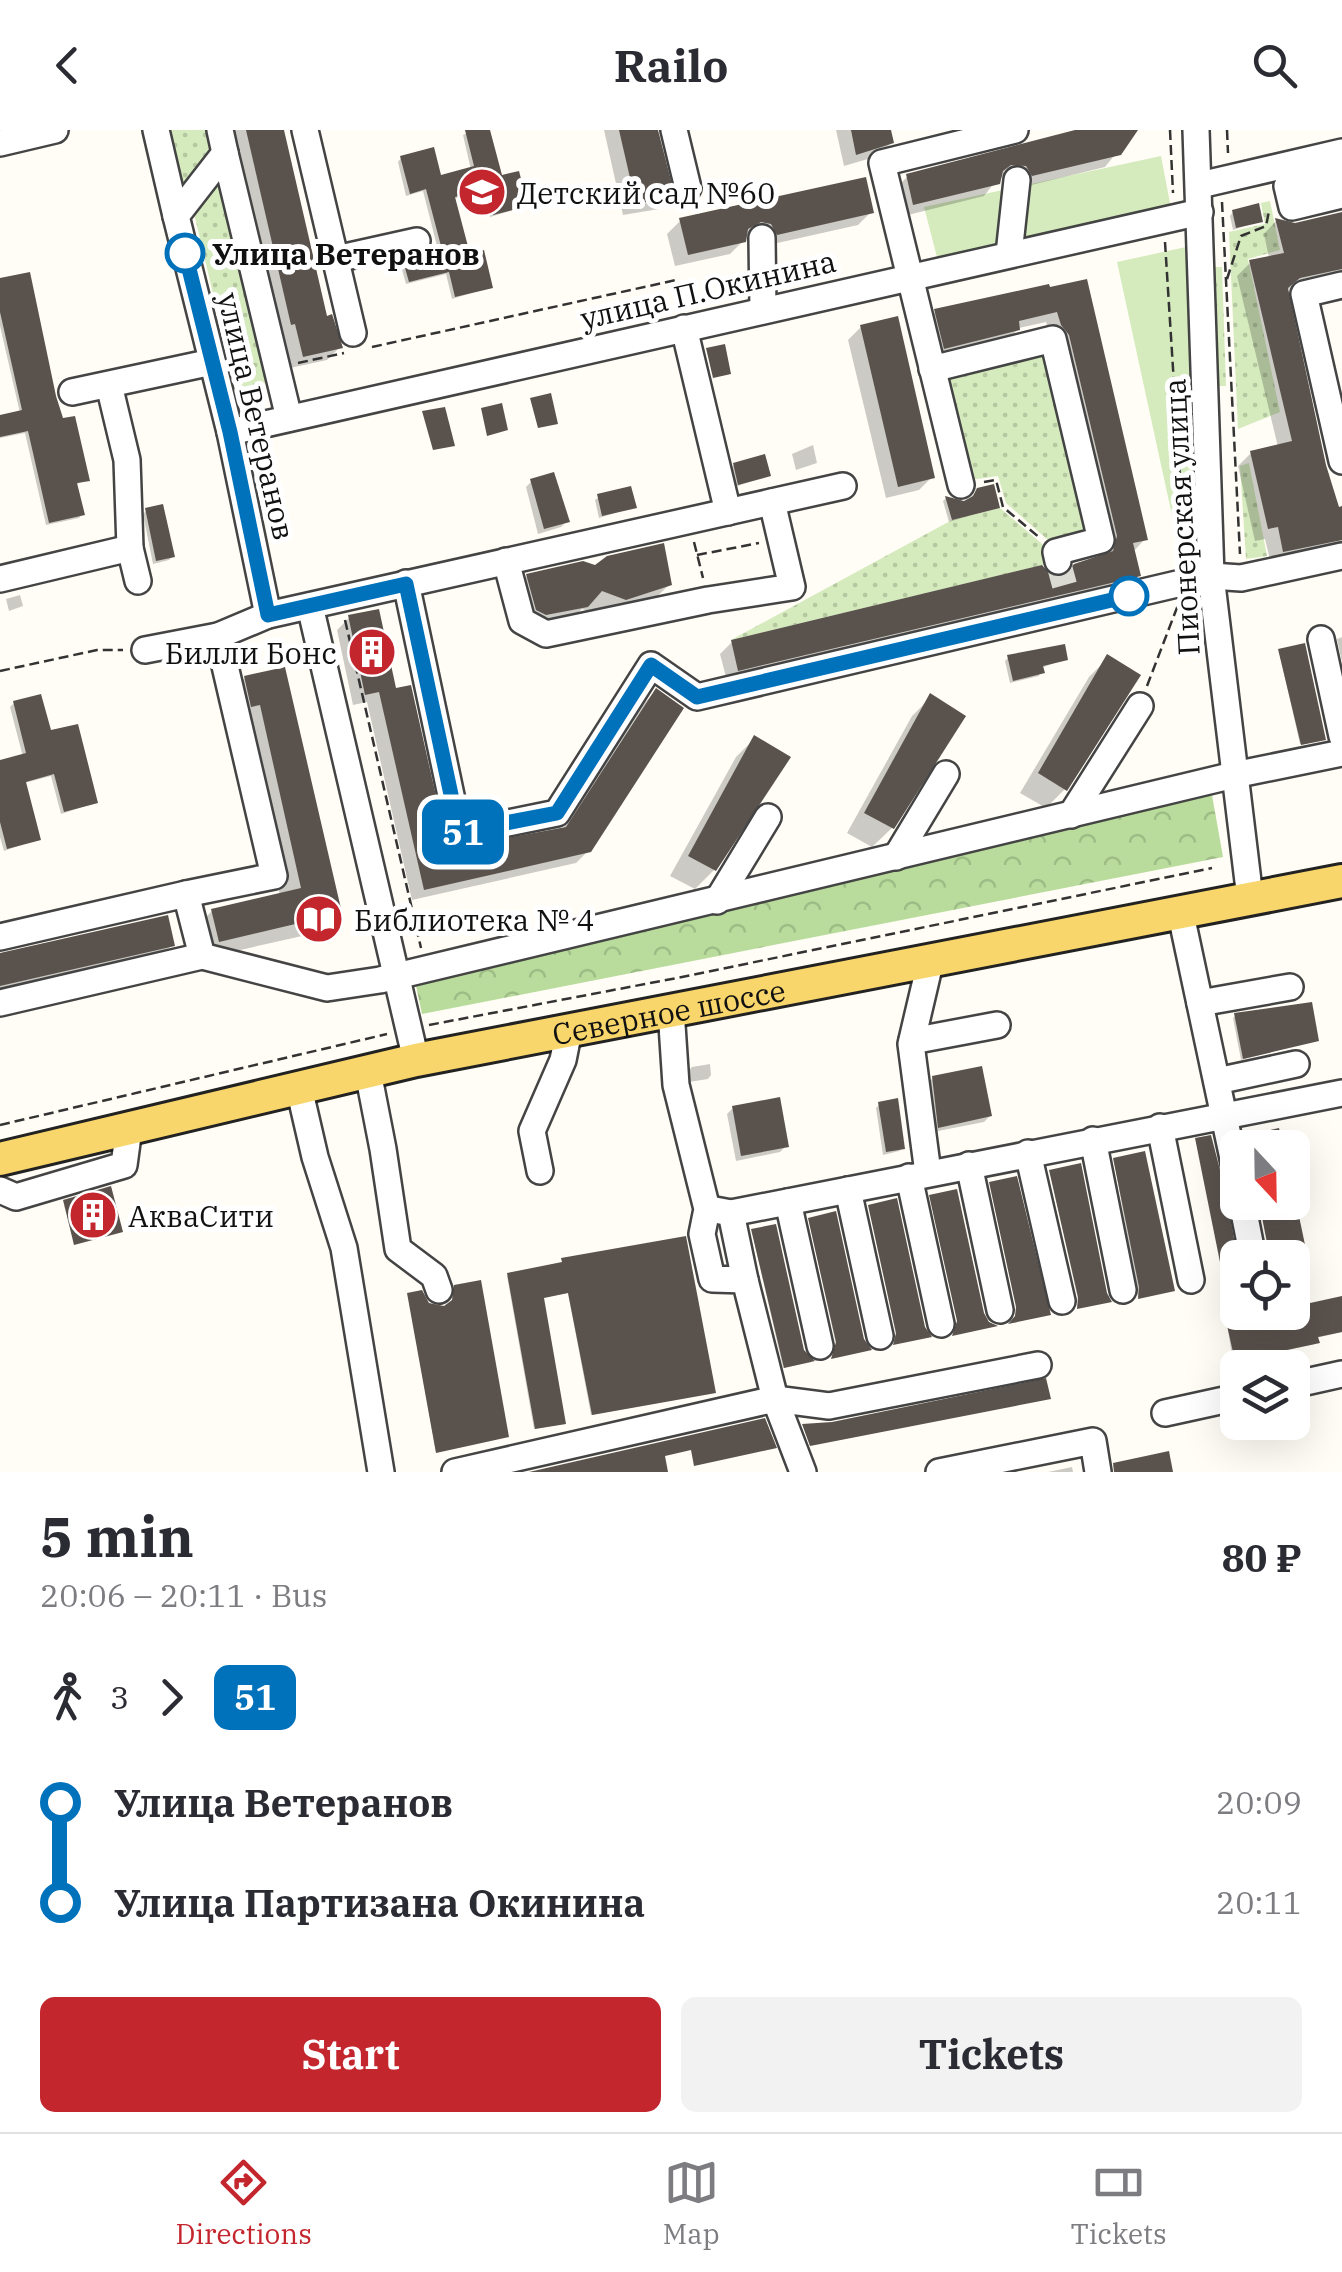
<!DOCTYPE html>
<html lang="en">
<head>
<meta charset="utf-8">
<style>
  :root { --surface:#fff; --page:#f2f2f3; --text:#2b2b33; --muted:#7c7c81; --line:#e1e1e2; --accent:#c4262e }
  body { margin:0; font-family:"IBM Plex Serif",serif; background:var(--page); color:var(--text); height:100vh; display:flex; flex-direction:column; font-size:38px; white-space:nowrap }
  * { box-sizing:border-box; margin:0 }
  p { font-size:32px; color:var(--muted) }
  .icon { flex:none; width:55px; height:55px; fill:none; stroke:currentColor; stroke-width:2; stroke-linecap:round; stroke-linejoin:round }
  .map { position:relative; height:1342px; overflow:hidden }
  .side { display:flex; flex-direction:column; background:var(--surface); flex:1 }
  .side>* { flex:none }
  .badge { padding:0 20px; border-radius:15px; font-size:35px; line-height:65px }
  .needle { width:65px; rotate:158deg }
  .fabs { position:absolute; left:1220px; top:1000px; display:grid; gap:20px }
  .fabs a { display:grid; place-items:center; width:90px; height:90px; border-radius:15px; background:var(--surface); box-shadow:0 10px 40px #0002; font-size:50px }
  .map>.badge { position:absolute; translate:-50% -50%; box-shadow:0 0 0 5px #fff }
  .legs { display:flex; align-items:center; gap:15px; height:110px; padding:0 40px; font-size:32px }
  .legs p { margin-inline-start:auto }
  .summary { display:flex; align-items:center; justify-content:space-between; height:170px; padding:0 40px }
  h1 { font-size:55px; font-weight:700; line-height:75px }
  .button { display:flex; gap:20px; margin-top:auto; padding:20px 40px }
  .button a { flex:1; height:115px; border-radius:15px; background:var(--accent); color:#fff; font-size:40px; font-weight:700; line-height:115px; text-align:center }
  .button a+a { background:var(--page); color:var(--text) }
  ul { padding:0 40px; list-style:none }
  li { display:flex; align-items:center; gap:35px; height:100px; font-size:38px }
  li i { display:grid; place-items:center; width:15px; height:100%; margin:0 12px; background:currentColor }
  li i::after { content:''; width:25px; height:25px; margin:-12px; border:8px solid; border-radius:50%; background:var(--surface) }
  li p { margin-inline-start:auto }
  li:first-child i { background:linear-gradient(#0000 50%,currentColor 0) }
  li:last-child i { background:linear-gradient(currentColor 50%,#0000 0) }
  header { display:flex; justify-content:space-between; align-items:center; height:130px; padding:0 40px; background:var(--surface); font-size:45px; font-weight:700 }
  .dock { display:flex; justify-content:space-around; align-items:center; height:140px; border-top:2px solid var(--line); background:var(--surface); font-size:28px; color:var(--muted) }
  .dock a { display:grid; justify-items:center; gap:5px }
  .dock .current { color:var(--accent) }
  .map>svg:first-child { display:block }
  .grass { fill:url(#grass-dots) }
  .forest { fill:url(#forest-crowns) }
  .park { fill:#d5ebbd }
  .shadow { fill:#0003 }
  .building { fill:#5a524d }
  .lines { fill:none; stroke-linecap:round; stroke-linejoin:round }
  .minor-tunnel { stroke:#dbdad3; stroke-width:25; stroke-dasharray:25 12; stroke-linecap:butt }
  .minor-casing { stroke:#444; stroke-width:30 }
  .major-casing { stroke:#222; stroke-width:38 }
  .path { stroke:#333; stroke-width:2.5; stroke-dasharray:10 5; stroke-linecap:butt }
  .minor { stroke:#fff; stroke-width:25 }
  .major { stroke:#f9d66b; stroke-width:32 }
  .line-1-casing { stroke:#fff; stroke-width:22 }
  .line-1 { stroke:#0072bc; stroke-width:15 }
  .stop-1-dot { fill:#fff; stroke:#0072bc; stroke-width:5 }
  .labels { text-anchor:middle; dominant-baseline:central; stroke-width:10; stroke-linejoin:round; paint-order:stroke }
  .poi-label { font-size:30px; fill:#111; stroke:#fff; text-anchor:start }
  .stop-label { font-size:30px; font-weight:bold; fill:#111; stroke:#fff; text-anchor:start }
  .street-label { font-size:30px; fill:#111; stroke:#fff }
</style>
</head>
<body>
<header><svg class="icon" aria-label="back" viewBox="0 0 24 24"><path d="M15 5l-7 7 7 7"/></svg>Railo<svg class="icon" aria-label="search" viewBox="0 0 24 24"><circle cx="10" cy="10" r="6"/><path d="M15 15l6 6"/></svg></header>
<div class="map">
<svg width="1342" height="1342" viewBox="0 0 1342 1342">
  <defs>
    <pattern id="grass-dots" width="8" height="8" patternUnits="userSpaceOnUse" patternTransform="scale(2.5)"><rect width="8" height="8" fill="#d5ebbd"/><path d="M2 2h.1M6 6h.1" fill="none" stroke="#b6c8a1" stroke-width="1.8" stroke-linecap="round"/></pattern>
    <pattern id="forest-crowns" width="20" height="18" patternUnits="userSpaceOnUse" patternTransform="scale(2.5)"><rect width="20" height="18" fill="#b9dc9c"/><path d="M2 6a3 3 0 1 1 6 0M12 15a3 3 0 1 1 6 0" fill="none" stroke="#9ebc85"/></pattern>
  </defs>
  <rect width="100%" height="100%" fill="#fffdf5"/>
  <g class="grass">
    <path d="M166,0h44l6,22 -32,41z"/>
    <path d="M223,36l50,208 -10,11 -16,4 -13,-7 -42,-177z"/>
    <path d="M1270,71l10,49 -32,9 32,153 -42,17 -9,-197 36,-8 -4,-21z"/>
    <path d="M1208,137h14l4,119h-14z"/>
    <path d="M1051,213l47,195 -41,10 -51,-45 -8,-27 -35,5 -28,-110z"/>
    <path d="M1249,333l18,93 -21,3 -6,-93z"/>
    <path d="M1000,378l54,46 2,8 -325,78 221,-120z"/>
  </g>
  <path class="forest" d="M1212,665l11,62 -801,157 -7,-33z"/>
  <g class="park">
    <path d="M1161,26l10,52 -233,53 -14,-54z"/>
    <path d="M1186,117l17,316 -20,3 -66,-304z"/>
  </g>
  <g class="shadow">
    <path d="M231,0h51l43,189 15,28 -13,13 -37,8 -7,-33 -5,1z"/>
    <path d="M473,0h15l12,48 26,28 -36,11 -7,-26 -30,8 15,58 23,30 -39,12 -6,-25 -40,10 -5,-18 37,-16 -15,-59 -17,5 -8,-34 3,-4 39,20 31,-8 -8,-35z"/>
    <path d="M604,0h52l16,66 -13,13 -36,6z"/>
    <path d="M836,0h52l3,13 -13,13 -34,10z"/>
    <path d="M1087,0h48l-30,37 -86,21 -6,-9 -14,-2 -15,19 -84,21 -5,-28 13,-13z"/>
    <path d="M871,82l-13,13 -94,21 -6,-9 -13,-3 -1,6 -14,14 -55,12 -8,-32 13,-13z"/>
    <path d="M1233,82l27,9 -27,9 -3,-14z"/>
    <path d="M1342,84v68l-18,-1 -39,9 39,175 13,45 5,-1v39l-71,16 -6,-25 -10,2 -17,-75 13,-13 27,-6 -41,-171 13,-13 19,-5 -5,-24 12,-13 20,4z"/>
    <path d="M0,151l54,116 33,83 -12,5 7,29 -3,4 -33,7 -21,-92 -25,5v-20l20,-5 -20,-87z"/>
    <path d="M1085,152l60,257 -12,13 6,23 -12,11 -400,95 -7,-27 12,-12 319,-63h11l42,-23 2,-7 -60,-227 -27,6 -13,13 -73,18 -9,-36 12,-12z"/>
    <path d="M861,197l71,150 -13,13 -33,8 -38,-158z"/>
    <path d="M813,315l4,18 -21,7 -4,-16z"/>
    <path d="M734,335l35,10 -34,12 -4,-19z"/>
    <path d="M532,351l35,40 -6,6 -23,7 -12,-47z"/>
    <path d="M978,360l19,17 -48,15 -6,-21 3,-3 18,6z"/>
    <path d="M599,367l35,10 -35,11 -4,-18z"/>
    <path d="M146,381l27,45 -4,4 -16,4 -10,-50z"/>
    <path d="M527,446l143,8 -20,19 -44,15 -24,-9 -16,16 -49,4 -9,-34z"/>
    <path d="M20,465l3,11 -14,5 -3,-12z"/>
    <path d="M349,488l45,73 52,161 116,-22 82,-127 12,-12 -67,159 -13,13 -164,37 -45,-198 -14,3 -16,-75z"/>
    <path d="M1342,507v25l-5,-23z"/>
    <path d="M1279,521l43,89 -22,4z"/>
    <path d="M1008,528l58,1 -25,9 -2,8 -29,7 -5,-22z"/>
    <path d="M1108,528l-43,131 -19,19 -26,-15 69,-116z"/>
    <path d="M283,540l56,243 -19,19 -120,27 -7,-29 19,-19 68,-15 -39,-173 -15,-26 19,-19z"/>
    <path d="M931,567l-39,131 -20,19 -25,-14 65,-117z"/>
    <path d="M14,573l81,100 -34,11 -10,-38 -27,7 14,56 -34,12 -4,-14v-74l23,-6 -13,-50z"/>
    <path d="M755,608l-41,132 -19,19 -25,-13 66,-119z"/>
    <path d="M172,815l-13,13 -159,37v-40z"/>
    <path d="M1235,886l81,24 -75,20 -8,-42z"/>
    <path d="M710,934l1,11 -3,4 -19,3 -1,-11 4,-4z"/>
    <path d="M933,948l57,38 -6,6 -51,10 -6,-48z"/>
    <path d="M879,975l24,43 -4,3 -16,4 -7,-47z"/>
    <path d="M733,978l53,38 -6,6 -44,9 -9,-47z"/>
    <path d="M1114,1030l57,131 -33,7z"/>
    <path d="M1050,1042l55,122 -27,6z"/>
    <path d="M869,1077l54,121 -27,7z"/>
    <path d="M809,1090l53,121 -26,4z"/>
    <path d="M752,1102l50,119 10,11 -29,6z"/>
    <path d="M563,1131l149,132 -121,22 -23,-122 -27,5 22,126 -29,5 -27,-153 55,-11z"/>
    <path d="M408,1165l97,142 -69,15z"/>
    <path d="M1342,1168v34l-26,6 -1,6 -82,18 -6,-39 65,-11z"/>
    <path d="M1072,1337l1,5h-25z"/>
  </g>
  <g class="building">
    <path d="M246,0h38l43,186 5,-2 11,34 -40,9 -8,-33 -4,1z"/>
    <path d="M465,0h25l12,45 17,-4 9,35 -35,9 -6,-26 -32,8 15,57 14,-4 9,38 -38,9 -6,-25 -40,10 -6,-21 18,-4 20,-11 -15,-57 -16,5 -10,-38 34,-9 7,28 33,-9z"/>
    <path d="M619,0h39l17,66 -39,8z"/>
    <path d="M851,0h40l3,13 -38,12z"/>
    <path d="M1075,0h63l-17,25 -89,21 -6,-10 -15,-1 -8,6 -3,13 -87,21 -7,-31z"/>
    <path d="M866,47l8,36 -97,22 -6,-11 -10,-2 -13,7 -2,13 -58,13 -9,-37z"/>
    <path d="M1259,73l4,19 -27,6 -4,-18z"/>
    <path d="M1342,82v57l-42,9 -12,10 38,177 13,42 3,-1v34l-59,12 -5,-25 -10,2 -18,-78 42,-10 -43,-181 35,-7 -9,-35 20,5z"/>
    <path d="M30,142l26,124 7,22 12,-2 15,65 -13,2 8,32 -36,8 -21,-92 -28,6v-22l22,-5 -22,-98v-34z"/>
    <path d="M1087,149l61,261 -15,3 8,33 -403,95 -7,-31 311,-75 10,11 10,1 12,-13 39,-13 4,-15 -48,-201 -8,-10 -4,-13 -38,9 1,9 -76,19 -10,-40 115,-25 1,3z"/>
    <path d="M898,186l37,162 -37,9 -38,-162z"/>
    <path d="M725,214l6,30 -18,4 -7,-30z"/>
    <path d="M551,263l7,31 -20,4 -8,-30z"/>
    <path d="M502,273l6,27 -21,6 -6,-28z"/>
    <path d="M445,277l10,39 -22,4 -11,-39z"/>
    <path d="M765,324l6,22 -33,9 -5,-22z"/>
    <path d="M554,342l16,50 -26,7 -14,-50z"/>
    <path d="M994,354l6,24 -48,12 -7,-24 19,5 9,-5 4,-8z"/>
    <path d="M631,356l6,22 -35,8 -5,-22z"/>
    <path d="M163,374l12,53 -19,4 -11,-53z"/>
    <path d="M664,413l8,42 -46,15 -24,-9 -14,16 -42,8 -10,-5 -10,-36 57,-13 12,4 12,-9z"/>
    <path d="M379,479l17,79 15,-3 37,164 118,-22 90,-139 28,20 -93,144 -167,38 -45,-198 -14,3 -17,-80z"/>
    <path d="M1305,513l21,97 -25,5 -23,-96z"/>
    <path d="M1065,514l3,16 -25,6 2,7 -32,8 -6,-26z"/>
    <path d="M1107,524l34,21 -74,116 -29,-18z"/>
    <path d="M285,537l57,246 -123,29 -8,-33 90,-21 -41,-183 -9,2 -7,-31z"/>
    <path d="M930,563l36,23 -72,113 -30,-16z"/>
    <path d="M41,564l10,36 27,-6 20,79 -34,9 -10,-38 -28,8 15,58 -34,9 -7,-27v-62l26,-7 -13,-52z"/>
    <path d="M754,605l37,22 -75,114 -28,-15z"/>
    <path d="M168,785l7,31 -175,40v-33z"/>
    <path d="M1312,872l7,39 -76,18 -9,-46z"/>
    <path d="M982,936l10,50 -54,12 -6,-52z"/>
    <path d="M780,967l9,50 -48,9 -9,-50z"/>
    <path d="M898,968l7,51 -19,3 -8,-50z"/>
    <path d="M1279,998l5,20h-37l-2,-12z"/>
    <path d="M1211,1005l15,58 12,69v12l-15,3 -28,-139z"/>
    <path d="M1145,1021l30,140 -37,8 1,-12 -26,-129z"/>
    <path d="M1081,1033l26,130 5,9 -35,7 1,-12 -29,-127z"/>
    <path d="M1017,1046l34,139 -43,9 7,-8 1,-9 -27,-125z"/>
    <path d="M111,1056l12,46 -49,13 -11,-45z"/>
    <path d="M957,1059l27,124 5,9 9,4 -46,10 5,-15 -28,-126z"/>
    <path d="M897,1068l28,129 7,10 -39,8 3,-12 -28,-128z"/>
    <path d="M1259,1072h37l12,57 -16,4v-5h-22z"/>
    <path d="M836,1081l28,128 8,11 -41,9 5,-17 -28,-124z"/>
    <path d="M776,1094l28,126 11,11 -31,7 -33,-139z"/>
    <path d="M686,1106l30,157 -124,22 -24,-122 -24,5 22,126 -31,5 -28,-156 55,-11 -1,-4z"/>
    <path d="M481,1150l28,157 -73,16 -29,-160 15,-3 7,13 15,3 8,-6 2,-15z"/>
    <path d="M1342,1166v36l-24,5 2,6 -85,18 -9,-40 40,-9h26v-5z"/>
    <path d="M1046,1248l5,21 -241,47 -8,-22 30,-2z"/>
    <path d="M765,1288l12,30 -83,18 -3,-16 -26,6 3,16h-139z"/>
    <path d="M1169,1321l4,21h-59l-1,-9z"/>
  </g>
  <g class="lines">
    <path class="minor-tunnel" d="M1058,431l10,37"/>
    <g class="minor-casing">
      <g id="minor">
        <path d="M156,0l20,86"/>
        <path d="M220,0l5,23 -49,63 54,216 38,183"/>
        <path d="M305,0l48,203"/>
        <path d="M674,0l14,58"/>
        <path d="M1196,0l15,446 39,322"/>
        <path d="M0,13l55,-13"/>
        <path d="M225,23l64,265"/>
        <path d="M1342,43l-55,13 5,21 50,-12"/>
        <path d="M1200,55l142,-33"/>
        <path d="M762,108l1,72"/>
        <path d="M1009,124l8,-74"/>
        <path d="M336,129l81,-18"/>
        <path d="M1342,155l-38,9 38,167"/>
        <path d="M684,198l44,184"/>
        <path d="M932,239l121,-30 48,201 -45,12 2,9"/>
        <path d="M109,255l18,75 3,88 8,33"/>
        <path d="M72,262l140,-30"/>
        <path d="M230,302l970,-220"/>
        <path d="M961,355l-79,-322 133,-33"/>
        <path d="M506,431l16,60 24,13 162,-34 84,-13 -20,-85"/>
        <path d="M0,449l130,-31"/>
        <path d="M406,453l53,250 98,-20 94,-148 46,32 514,-121 30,2 101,-22"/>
        <path d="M310,476l106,454"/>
        <path d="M1321,509l21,97"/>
        <path d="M145,520l73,-14 50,-21 575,-129"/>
        <path d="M1071,685l69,-109"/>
        <path d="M896,727l50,-83"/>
        <path d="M186,764l88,-18 -56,-240"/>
        <path d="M717,771l51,-84"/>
        <path d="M1180,780l58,272"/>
        <path d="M0,807l186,-43 16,62 125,32 53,-8 854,-205 108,-22"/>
        <path d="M0,873l202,-47"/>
        <path d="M1200,873l90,-16"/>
        <path d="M912,911l85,-16"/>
        <path d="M368,942l15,77 15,100 36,27 5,14"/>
        <path d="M1217,951l79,-17"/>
        <path d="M299,958l16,69 29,91 37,224"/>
        <path d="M1160,997l31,153"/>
        <path d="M1093,1010l30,150"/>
        <path d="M1028,1023l34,148"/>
        <path d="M969,1035l31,145"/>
        <path d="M540,1041l-8,-40 31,-71 6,-30"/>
        <path d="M928,1043l-17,-129 20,-85"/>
        <path d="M909,1047l32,147"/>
        <path d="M0,1060l16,7 108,-32 5,-37"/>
        <path d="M848,1060l32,146"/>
        <path d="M788,1072l32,144"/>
        <path d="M1242,1072l11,56"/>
        <path d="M715,1080l16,3 14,67"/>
        <path d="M731,1083l611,-120"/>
        <path d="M1292,1255l50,-11"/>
        <path d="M1165,1283l73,-16"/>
        <path d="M455,1342l320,-73 -30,-119 -33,-1 -10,-45 5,-25 -31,-124 -5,-75"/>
        <path d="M803,1342l-28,-73 54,7 209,-41"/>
        <path d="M939,1342l154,-31 5,31"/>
      </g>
    </g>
    <g class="major-casing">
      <g id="major">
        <path id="s1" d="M0,1029l416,-99 926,-179"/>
      </g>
    </g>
    <g class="path">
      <path d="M1170,0l3,63"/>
      <path d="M1227,0l1,23"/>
      <path d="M1222,72l18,352"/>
      <path d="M1165,112l20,316"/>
      <path d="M1227,149l14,-43 25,-10 3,-15"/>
      <path d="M372,217l304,-67"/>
      <path d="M298,233l46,-10"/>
      <path d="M239,243l17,-2"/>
      <path d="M984,352l12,-2 7,27 37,31"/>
      <path d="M694,412l9,36"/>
      <path d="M697,425l62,-12"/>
      <path d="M345,490l76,328"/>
      <path d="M0,541l97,-21h26"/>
      <path d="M1147,556l31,-81"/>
      <path d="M429,895l253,-48 530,-109"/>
      <path d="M0,995l387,-91"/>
    </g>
    <use href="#minor" class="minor"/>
    <use href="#major" class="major"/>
  </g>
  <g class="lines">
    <g class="line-1-casing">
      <path id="line-1" d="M185,123l45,179 38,183 138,-31 53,248 98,-19 94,-148 46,32 432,-101"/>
    </g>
    <use href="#line-1" class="line-1"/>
  </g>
  <defs>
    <g id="school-disc" transform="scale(2.5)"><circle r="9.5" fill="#c4262e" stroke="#fff"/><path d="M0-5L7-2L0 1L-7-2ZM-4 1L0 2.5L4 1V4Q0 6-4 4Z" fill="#fff"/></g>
    <g id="building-disc" transform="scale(2.5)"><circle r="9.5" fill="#c4262e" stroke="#fff"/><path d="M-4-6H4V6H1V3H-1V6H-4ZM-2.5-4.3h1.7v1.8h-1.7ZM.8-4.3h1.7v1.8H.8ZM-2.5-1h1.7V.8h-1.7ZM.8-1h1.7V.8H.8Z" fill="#fff"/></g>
    <g id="library-disc" transform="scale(2.5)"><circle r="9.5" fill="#c4262e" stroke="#fff"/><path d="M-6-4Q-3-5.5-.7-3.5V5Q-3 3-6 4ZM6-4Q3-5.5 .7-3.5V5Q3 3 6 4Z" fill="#fff"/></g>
  </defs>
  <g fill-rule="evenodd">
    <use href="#school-disc" x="482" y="62"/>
    <use href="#building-disc" x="372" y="522"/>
    <use href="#library-disc" x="319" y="789"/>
    <use href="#building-disc" x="93" y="1085"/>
  </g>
  <g class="stop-1-dot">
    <circle cx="185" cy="123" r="18"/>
    <circle cx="1129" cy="466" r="18"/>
  </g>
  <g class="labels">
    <g class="poi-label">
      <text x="517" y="62">Детский сад №60</text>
      <text x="337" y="522" text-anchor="end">Билли Бонс</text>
      <text x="354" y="789">Библиотека № 4</text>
      <text x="128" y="1085">АкваСити</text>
    </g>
    <g class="stop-label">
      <text x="212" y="123">Улица Ветеранов</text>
    </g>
    <g class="street-label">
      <text transform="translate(708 159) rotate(-13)">улица П.Окинина</text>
      <text transform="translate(257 286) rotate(77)">улица Ветеранов</text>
      <text transform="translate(1181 387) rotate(-93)">Пионерская улица</text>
      <text stroke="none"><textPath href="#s1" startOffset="685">Северное шоссе</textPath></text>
    </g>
  </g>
</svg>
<div class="fabs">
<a><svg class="needle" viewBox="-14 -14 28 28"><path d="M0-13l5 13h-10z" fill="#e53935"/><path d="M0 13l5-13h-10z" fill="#7c7c81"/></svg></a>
<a><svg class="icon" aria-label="locate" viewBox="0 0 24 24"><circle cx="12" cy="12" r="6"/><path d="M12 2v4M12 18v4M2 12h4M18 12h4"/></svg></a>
<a><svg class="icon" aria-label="layers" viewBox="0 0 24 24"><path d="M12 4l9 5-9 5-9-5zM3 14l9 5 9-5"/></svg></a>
</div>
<b class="badge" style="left:463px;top:702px;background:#0072bc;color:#fff">51</b>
</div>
<section class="side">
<div class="summary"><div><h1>5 min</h1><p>20:06 – 20:11 · Bus</p></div><b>80 ₽</b></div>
<div class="legs"><svg class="icon" aria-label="walk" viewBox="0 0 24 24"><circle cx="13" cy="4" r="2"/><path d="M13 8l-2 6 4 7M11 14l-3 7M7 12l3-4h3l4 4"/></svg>3<svg class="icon" aria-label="forward" viewBox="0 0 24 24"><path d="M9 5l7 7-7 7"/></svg><b class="badge" style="background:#0072bc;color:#fff">51</b></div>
<ul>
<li><i style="color:#0072bc"></i><b>Улица Ветеранов</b><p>20:09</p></li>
<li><i style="color:#0072bc"></i><b>Улица Партизана Окинина</b><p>20:11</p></li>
</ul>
<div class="button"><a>Start</a><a>Tickets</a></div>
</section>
<nav class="dock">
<a class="current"><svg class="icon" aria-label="directions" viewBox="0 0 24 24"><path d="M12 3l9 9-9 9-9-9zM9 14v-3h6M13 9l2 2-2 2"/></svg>Directions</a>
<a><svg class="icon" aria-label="map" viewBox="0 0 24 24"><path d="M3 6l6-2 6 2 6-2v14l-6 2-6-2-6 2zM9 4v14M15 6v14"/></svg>Map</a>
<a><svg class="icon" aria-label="tickets" viewBox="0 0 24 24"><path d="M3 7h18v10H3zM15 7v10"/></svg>Tickets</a>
</nav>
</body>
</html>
